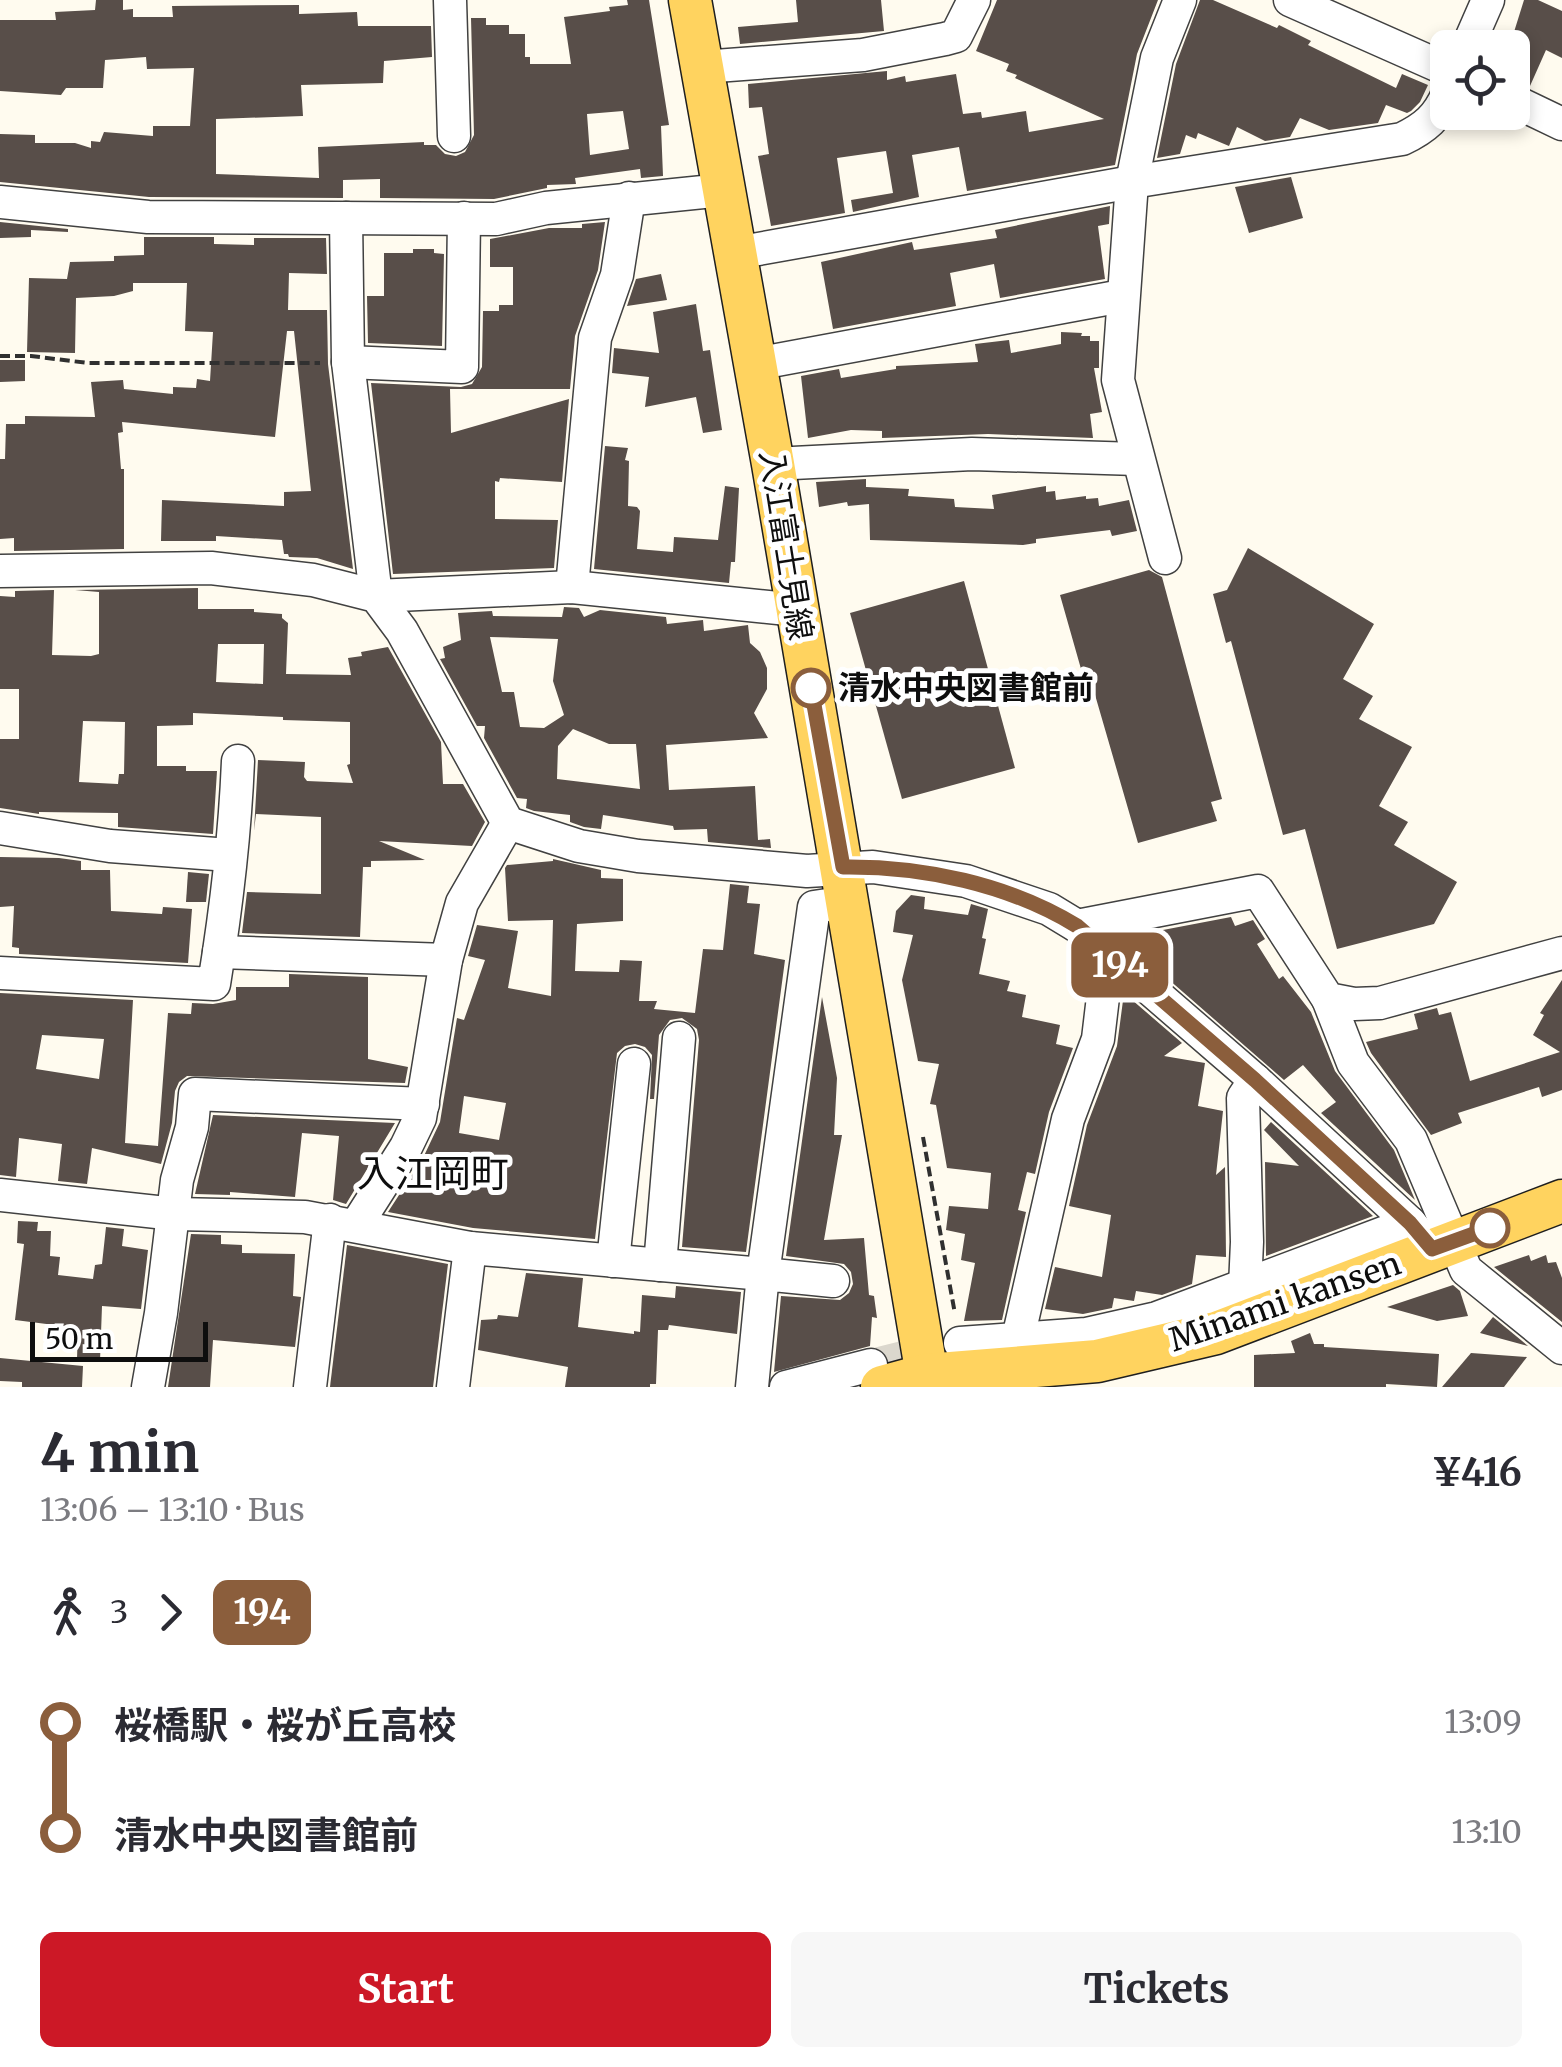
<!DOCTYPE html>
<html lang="en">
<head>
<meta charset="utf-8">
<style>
  :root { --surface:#fff; --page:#f7f7f7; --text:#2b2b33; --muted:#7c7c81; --accent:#cc1826 }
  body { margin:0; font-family:Merriweather,"Noto Sans JP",serif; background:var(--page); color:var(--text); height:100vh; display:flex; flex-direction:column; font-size:38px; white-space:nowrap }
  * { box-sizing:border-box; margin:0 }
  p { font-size:32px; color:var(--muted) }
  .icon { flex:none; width:55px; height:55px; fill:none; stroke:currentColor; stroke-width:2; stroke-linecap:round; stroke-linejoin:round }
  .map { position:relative; height:1387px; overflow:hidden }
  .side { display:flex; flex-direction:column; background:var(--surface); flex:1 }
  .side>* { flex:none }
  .badge { padding:0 20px; border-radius:15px; font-size:35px; line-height:65px }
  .buttons { position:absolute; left:1430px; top:30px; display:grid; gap:20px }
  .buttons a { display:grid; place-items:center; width:100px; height:100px; border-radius:15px; background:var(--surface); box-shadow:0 5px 15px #0003; font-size:50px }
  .scale { position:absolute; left:30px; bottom:25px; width:178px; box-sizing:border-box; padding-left:10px; border:5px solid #0e0e0e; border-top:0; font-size:28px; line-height:35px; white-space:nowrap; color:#0e0e0e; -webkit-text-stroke:8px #fff; paint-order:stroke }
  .map>.badge { position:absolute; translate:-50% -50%; box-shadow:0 0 0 5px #fff }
  .legs { display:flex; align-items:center; gap:15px; height:110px; padding:0 40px; font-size:32px }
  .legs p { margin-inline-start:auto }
  .overview { display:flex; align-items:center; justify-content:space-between; height:170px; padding:0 40px }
  h1 { font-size:55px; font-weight:700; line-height:75px }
  .primary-button { display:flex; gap:20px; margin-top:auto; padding:20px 40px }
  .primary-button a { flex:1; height:115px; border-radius:15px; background:var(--accent); color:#fff; font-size:40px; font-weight:700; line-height:115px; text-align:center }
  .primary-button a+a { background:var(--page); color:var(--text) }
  ul { padding:0 40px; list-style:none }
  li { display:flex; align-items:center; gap:35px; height:110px; font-size:38px }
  li i { display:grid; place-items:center; width:15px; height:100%; margin:0 12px; background:currentColor }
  li i::after { content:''; width:25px; height:25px; margin:-12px; border:8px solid; border-radius:50%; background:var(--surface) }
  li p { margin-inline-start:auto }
  li:first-child i { background:linear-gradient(#0000 50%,currentColor 0) }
  li:last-child i { background:linear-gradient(currentColor 50%,#0000 0) }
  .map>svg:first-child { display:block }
  .building { fill:#584e49; fill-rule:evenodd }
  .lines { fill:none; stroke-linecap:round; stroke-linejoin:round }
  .minor-tunnel { stroke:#dbd7cd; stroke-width:32; stroke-dasharray:32 16; stroke-linecap:butt }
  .minor-casing { stroke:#414141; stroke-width:35 }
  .major-casing { stroke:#1f1f1f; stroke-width:45 }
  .path { stroke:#303030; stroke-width:4; stroke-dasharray:10 5; stroke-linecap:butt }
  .minor { stroke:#fff; stroke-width:32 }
  .major { stroke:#ffd35f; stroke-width:42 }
  .line-1-casing { stroke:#fff; stroke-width:22 }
  .line-1 { stroke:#8b5e3c; stroke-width:15 }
  .stop-1-dot { fill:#fff; stroke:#8b5e3c; stroke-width:5 }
  .labels { text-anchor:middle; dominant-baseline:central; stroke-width:10; stroke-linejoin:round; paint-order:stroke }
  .street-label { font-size:32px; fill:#0e0e0e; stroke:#fff }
  .stop-label { font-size:32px; font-weight:bold; fill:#0e0e0e; stroke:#fff; text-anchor:start }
  .quarter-label { font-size:38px; fill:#0e0e0e; stroke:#fff }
</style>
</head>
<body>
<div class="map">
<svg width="1562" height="1387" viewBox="0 0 1562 1387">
  <rect width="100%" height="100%" fill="#fffbef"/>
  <g class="building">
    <path d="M96,0h27v10l10,-1v8h40l-1,-11 127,-1v9l58,-2 1,14h73l1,31 -48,4 -1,22 -82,2 2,31 -87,3v55l103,4 -1,-31 106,-5v3h12l9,9 11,2 9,-4 9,-17 -3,-117h15v7h23v9h16v23h5v7h41l-7,-47 46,-6 -1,-4 19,-2 -1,-5h22l20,125 -8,1 2,50 -22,2 -1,-9 -65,9 1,6 -29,1v3l-53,11 -114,-1v-19l-37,1v18l-194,-1 -149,-15v-48l35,1v8h40l16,5v-7l9,1 4,-10 49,4v-10h37l4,-58 -47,1 -1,-12 -41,3 -2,28h-37l-5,7 -61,-4v-71h56l-1,-8 40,-2zM623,111l6,38 -39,6 -3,-41z"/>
    <path d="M796,0h85l3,31 -144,13 -2,-17 60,-5z"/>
    <path d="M997,0h161l-21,54 -22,111 -148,26 -8,-44 -47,8 7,42 -66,15 -2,-12 42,-7 -7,-42 -49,7 8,55 -74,13 -13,-70 11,-2 -7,-47 -13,1 -1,-24 139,-13v9l18,-4 1,6 50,-8 7,40 18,-2 1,6 44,-7 3,21 75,-13 -89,-41 2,-3 -11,-4 3,-7 -33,-13z"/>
    <path d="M1200,0h13l64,28 2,-3 32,16 -3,4 88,43 6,-14 26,11 -8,17 -9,9 -4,2 -21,-8 -8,18 -49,7 -29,-12 -10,19 -25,4 -28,-14 -8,19 -31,-13 -2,6 -10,-4 -6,19 -23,4 19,-94z"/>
    <path d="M1524,0h14l24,11v47l-16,-8 -16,36 -18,-6v-32h-3z"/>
    <path d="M1291,177l12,41 -54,15 -14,-46z"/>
    <path d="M1110,206l-1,18 -11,2 7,53 -105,19 -6,-34 -44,9 6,33 -123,23 -12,-67 91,-20 2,8 83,-12 -2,-8z"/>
    <path d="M0,222l68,7v3l-37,-2v7l-31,1z"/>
    <path d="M605,222l-7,48 -23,66 -5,53h-120l1,44 118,-34 -7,83 -62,-4 -1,4 -4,-1v38l63,1 -4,48 -161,6 -22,-191 90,4 11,-3 10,-17 1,-56h16v-6h14v-38h-23v-28l59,-11h33v-4z"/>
    <path d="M144,237h70v7l40,1v-7h72l1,36 -38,-1 -1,37h39l1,54 25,205 -36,-11 -28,-1 -1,-3h-4l-2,-14 -66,-4v5h-55l1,-41 122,6v-14l27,-1 -17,-160h-7l-12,106 -153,-15 1,10 -5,1 3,36h3v80l-110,2v-13l-14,1v-80h5l1,-35h19v-8l70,1 -4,-35 32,-2 1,9 49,5v-7l23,1 1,-9 13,2 3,-49 -28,-1 2,-48h-54v8l-19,5 -38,2 -1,55 -48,-1 2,-74 38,1 3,-17 44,-1v-5l30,-1z"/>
    <path d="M413,249h21v4l10,1 -2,92 -74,-3 -1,-47h17v-43h29z"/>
    <path d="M661,274l6,26 -40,6 9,-27z"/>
    <path d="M696,304l7,47 7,-1 12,80 -19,3 -7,-36 -51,10 4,-30 -37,-4 2,-25 45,5 -6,-41z"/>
    <path d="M1061,332l21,1 -1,3h9v5h9v27h-5l8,44 -12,2 3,24 -105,-4 -106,4v-7l-31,-1 -43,8 -7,-62 38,-7 2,9 55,-9v-3l82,-4 -3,-18 34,-4 2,13 50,-9z"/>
    <path d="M0,360h25v21l-25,1z"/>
    <path d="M605,446l23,2 -3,12 4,1 -1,45 9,1 3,4 -3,38 36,3 1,-15 44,3 7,-54 14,2 -4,74h-4l-2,21 -135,-14z"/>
    <path d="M866,479v8l43,2 -1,7 46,3 1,8 39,2 -2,-14 54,-9v6l9,-1 1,9 30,-4v3l12,-1 1,8 30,-6 8,31 -25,5 -2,-6 -74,9v4l-13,2 -153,-5 -1,-36 -21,2 -1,-4 -28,5 -3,-25z"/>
    <path d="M1248,548l126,76 -31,55 30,17 -14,23 53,28 -33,59 29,16 -14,23 63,37 -23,42 -97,25 -32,-120 -22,6 -52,-194 -5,2 -13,-49 14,-4z"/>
    <path d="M1149,570l13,7 60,222 -11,3 6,19 -79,22 -47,-162 -6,2 -25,-88z"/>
    <path d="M964,581l51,187 -113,31 -52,-186z"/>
    <path d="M198,588v21h56v3l28,2v4l6,5 -2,51 65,1 -3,-17 14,-2 -1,-4 27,-5 53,95 2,42h20l22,38 -13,24 -93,-5 46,19 -54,1v6h-8l-3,70 -118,-4 5,-41 74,2v-77l-65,-3 -2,17 4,-71 47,2 -1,15 3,4 46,2 -6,-18 3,-1v-42l-67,-2v-3l-90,-4v12l-36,1v40h29v5h31l-4,63 -95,-7v-14l-79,-1v2l-39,-6v-69h19v-50h-19v-93l15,1v-6l39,-1 -2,65 39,1 8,-2v-62l-24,-2zM218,644h46l-1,40 -47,-2zM83,721l42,1 -1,52h-5l-1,10 -39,-2z"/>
    <path d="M564,607l15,1 5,9 16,-7 66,7 1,7 36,-4 1,11 44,-6 2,18 10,9 7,16v21l-13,24 14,25 -102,7 3,45 86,-4 3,54 12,-1 1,9 -63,-6 -1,-13 -33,1 -1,-4 -70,-11 -2,14 -17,-2 -14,-5v-7l-36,-4 -8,-3 1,-9 -10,-1 -33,-60 1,-12h-8l-37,-67 5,-1 -2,-11 18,-7 -3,-27 34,-2 1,5 69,1zM490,637l68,2 -5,42 11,34 -20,13 -24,-1 -6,-35h-12zM573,729l36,15h27l4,45 -83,-10 1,-33z"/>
    <path d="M0,857l59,1 22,3v9h29l1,41 51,3 1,-7 29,2 -4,54 -169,-9v-6l-7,-1 2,-41 -14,1z"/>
    <path d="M553,859l48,11v8l22,1v42l-46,3 -2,47 44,1 1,-12 22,1 -3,40h18l-3,8 41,4 8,-64 20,1 7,-66 19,2 -2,17 13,1 -6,50 31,6 -39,292 -64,-5 17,-207 -2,-11 -15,-11 -12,2 -11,15 -5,64h-4l2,-44 -7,-8 -10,-3 -10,2 -8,7 -22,186 -122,-11 -85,-16 35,-54 17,-36 17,-104 7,2 21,-60 -17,-4 9,-31 41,6 -10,57 43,8 2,-76 -45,1 -3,-53 2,-3 46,-4zM464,1096l42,7 -7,37 -40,-7z"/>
    <path d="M188,872l21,2 -3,28h-20z"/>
    <path d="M911,895l14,2 -1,12 44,6 3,-11 17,5 -6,29 4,1 -7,35 31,7 -3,10 19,4 -4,22 38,8 -4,19 17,4 -24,64 -14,62 -8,-2 -9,38 8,2 -24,108 -38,1 11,-58 -14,-3 4,-26 -19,-4 3,-24 39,3 3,-36 -44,-5 -11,-63 -6,-1 9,-40 -21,-3 -16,-81 11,-45 -20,-3 3,-21z"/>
    <path d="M1231,917l4,9 18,-6 12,19 -8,5 22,35 4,-3 28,36 24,59 59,79 21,50 -94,-87 15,-11 -33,-37 -19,15 -163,-142z"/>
    <path d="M289,974l79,3v82l40,8 -3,16 -218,-7 -8,6 -4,9 -3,32 -11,41 -69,-16 -5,36 -29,-3 4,-37 -43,-6 -3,39 -16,-2v-182l133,7 -8,143 33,3 10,-133 23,1 1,-11 21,1 23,-4v-13h53zM42,1035l62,4 -5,40 -63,-10z"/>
    <path d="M1562,980v110l-20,7 -3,-10 -81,26 4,10 -31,12 -60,-82 -5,-11 52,-13 -4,-15 23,-6 2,7 12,-3 19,69 90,-29 -27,-17 11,-20 -4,-2z"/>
    <path d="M1124,993l58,50 -18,13 41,7 -7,43 25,5 -7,64 9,-8 1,90 -30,-2 -4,29 -30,11 -26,-4 -2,10 -20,-3 -2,10 -29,6 -38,-5 10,-42 47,10 9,-62 -42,-9 18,-81 30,-79z"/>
    <path d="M822,997l15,81 -3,57h8l-18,105 40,-2 5,57 5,1 3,22 -5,-1 -2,29 -96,26 7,-76 59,4 9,-7 4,-9 -2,-12 -7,-8 -58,-8z"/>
    <path d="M213,1115l182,8 -49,81 -13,-4 6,-64 -37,-3 -7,64 -65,-5v3l-35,-1z"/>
    <path d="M1271,1122l102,94 -107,40 -1,-94 34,4 -35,-36z"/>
    <path d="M18,1221l20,1 -1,9h14l-1,25 10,1 -2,18 35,4 2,-14 7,-1 4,-37 18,2 -2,17 26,4 -7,59 -39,-3 -2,55 -23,-2 1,-31 -63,-8 9,-76 -7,-1z"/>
    <path d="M191,1234l30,1v9l21,1v8l53,1 -2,42 8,1 -6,50 -82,-7 -3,47h-42z"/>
    <path d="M347,1245l101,19 -15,123h-103z"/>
    <path d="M1529,1255l2,6 15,-6 2,8 8,-1 6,16v44l-68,-55z"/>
    <path d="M526,1273l57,5 -5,49 56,7v-3l6,1 2,-37 33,3 1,-12 65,6 -4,42 -68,-9 -1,5h-10l-2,54h-6v3h-85l3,-20 -90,-17 3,-30 16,-1 1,-4 20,2z"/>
    <path d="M1453,1285l7,6 8,25 -31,5 -50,-14z"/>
    <path d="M1493,1317l35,29 -48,-13z"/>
    <path d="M1310,1333l4,11h10v3l115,7 -2,33 -51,-3v3h-132v-32l41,-2 -4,-12z"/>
    <path d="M1471,1353l56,4 -23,30h-62z"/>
    <path d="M0,1358l83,8 -1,21h-60v-5l-22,-1z"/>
  </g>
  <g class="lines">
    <path class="minor-tunnel" d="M871,1365l73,-18"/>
    <g class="minor-casing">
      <g id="minor">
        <path d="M450,0l4,136"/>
        <path d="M1290,0l158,70"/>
        <path d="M1467,48l21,-48"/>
        <path d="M702,67l161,-12 82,-16 11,-3 18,-36"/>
        <path d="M1512,100l50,24"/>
        <path d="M0,202l148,15 348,2 50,-11 177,-18"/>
        <path d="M346,218l2,144 28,234 196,-9 225,23"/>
        <path d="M736,253l396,-71 270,-43c23,-11 36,-22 46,-46"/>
        <path d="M348,362l114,5 2,-149"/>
        <path d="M755,364l367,-68"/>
        <path d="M773,464l199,-10 165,5"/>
        <path d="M1165,558l-47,-178 14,-198 25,-124 23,-58"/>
        <path d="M0,571l211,-3 102,12 63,16 26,35 106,192 71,23 59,10 169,15 66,-4 93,14 83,28 28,17 178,154 155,143 22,26"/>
        <path d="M572,587l23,-249 22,-63 12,-77"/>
        <path d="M0,828l110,18 119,9"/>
        <path d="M1077,926l181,-35 70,108 26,5 26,-1 182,-50"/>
        <path d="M219,952l227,8"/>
        <path d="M0,973l214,11c12,-74 21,-149 24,-223"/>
        <path d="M1328,999l25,64 58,77 55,130 96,78"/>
        <path d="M0,1195l175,19 130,3 165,31 293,26 51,-367 33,-5"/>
        <path d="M357,1224l49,-77 14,-29 26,-158 16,-57 46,-80"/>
        <path d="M613,1261l21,-197"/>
        <path d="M660,1265l19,-227"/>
        <path d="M1245,1287l2,-45 -4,-144 12,-18"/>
        <path d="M960,1343l126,-9 71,-16 253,-95"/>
        <path d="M1016,1347l52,-228 30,-80 5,-42 -1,-48"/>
        <path d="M148,1387l13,-74 16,-133 15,-53 3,-33 228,10"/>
        <path d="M310,1387l20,-167"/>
        <path d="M453,1387l17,-139"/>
        <path d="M752,1387l11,-113 70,7"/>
        <path d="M786,1387l85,-22"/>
      </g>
    </g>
    <g class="major-casing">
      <g id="major">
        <path d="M690,0l83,464 156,923"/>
        <path d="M882,1387l44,-12 171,-14 119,-28 346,-132"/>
      </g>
    </g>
    <g class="path">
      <path d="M0,356h31l57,7h232"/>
      <path d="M923,1137l32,177"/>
    </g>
    <use href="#minor" class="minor"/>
    <use href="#major" class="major"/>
  </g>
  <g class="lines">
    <g class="line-1-casing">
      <path id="line-1" d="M811,688l32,179c80,-1 165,17 234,59l178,154 155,143 22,26 58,-21"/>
    </g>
    <use href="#line-1" class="line-1"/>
  </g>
  <g class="stop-1-dot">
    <circle cx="811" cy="688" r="18"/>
    <circle cx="1490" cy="1228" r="18"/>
  </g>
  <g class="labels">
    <g class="street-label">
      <text transform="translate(786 545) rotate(81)">入江富士見線</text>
      <text transform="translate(1285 1302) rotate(-19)">Minami kansen</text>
    </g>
    <g class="stop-label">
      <text x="838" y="688">清水中央図書館前</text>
    </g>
    <g class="quarter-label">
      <text x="433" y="1173">入江岡町</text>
    </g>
  </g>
</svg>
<div class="buttons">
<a><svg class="icon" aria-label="locate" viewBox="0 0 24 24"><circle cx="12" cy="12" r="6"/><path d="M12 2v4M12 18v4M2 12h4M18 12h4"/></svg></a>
</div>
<div class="scale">50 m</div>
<b class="badge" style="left:1120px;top:965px;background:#8b5e3c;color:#fff">194</b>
</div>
<section class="side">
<div class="overview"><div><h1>4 min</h1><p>13:06 – 13:10 · Bus</p></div><b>¥416</b></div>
<div class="legs"><svg class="icon" aria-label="walk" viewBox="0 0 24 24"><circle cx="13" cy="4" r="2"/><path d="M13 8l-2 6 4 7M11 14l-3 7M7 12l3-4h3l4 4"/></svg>3<svg class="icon" aria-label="forward" viewBox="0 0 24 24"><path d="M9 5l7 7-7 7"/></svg><b class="badge" style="background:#8b5e3c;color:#fff">194</b></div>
<ul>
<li><i style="color:#8b5e3c"></i><b>桜橋駅・桜が丘高校</b><p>13:09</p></li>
<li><i style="color:#8b5e3c"></i><b>清水中央図書館前</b><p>13:10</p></li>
</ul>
<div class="primary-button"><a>Start</a><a>Tickets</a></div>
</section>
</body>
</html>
